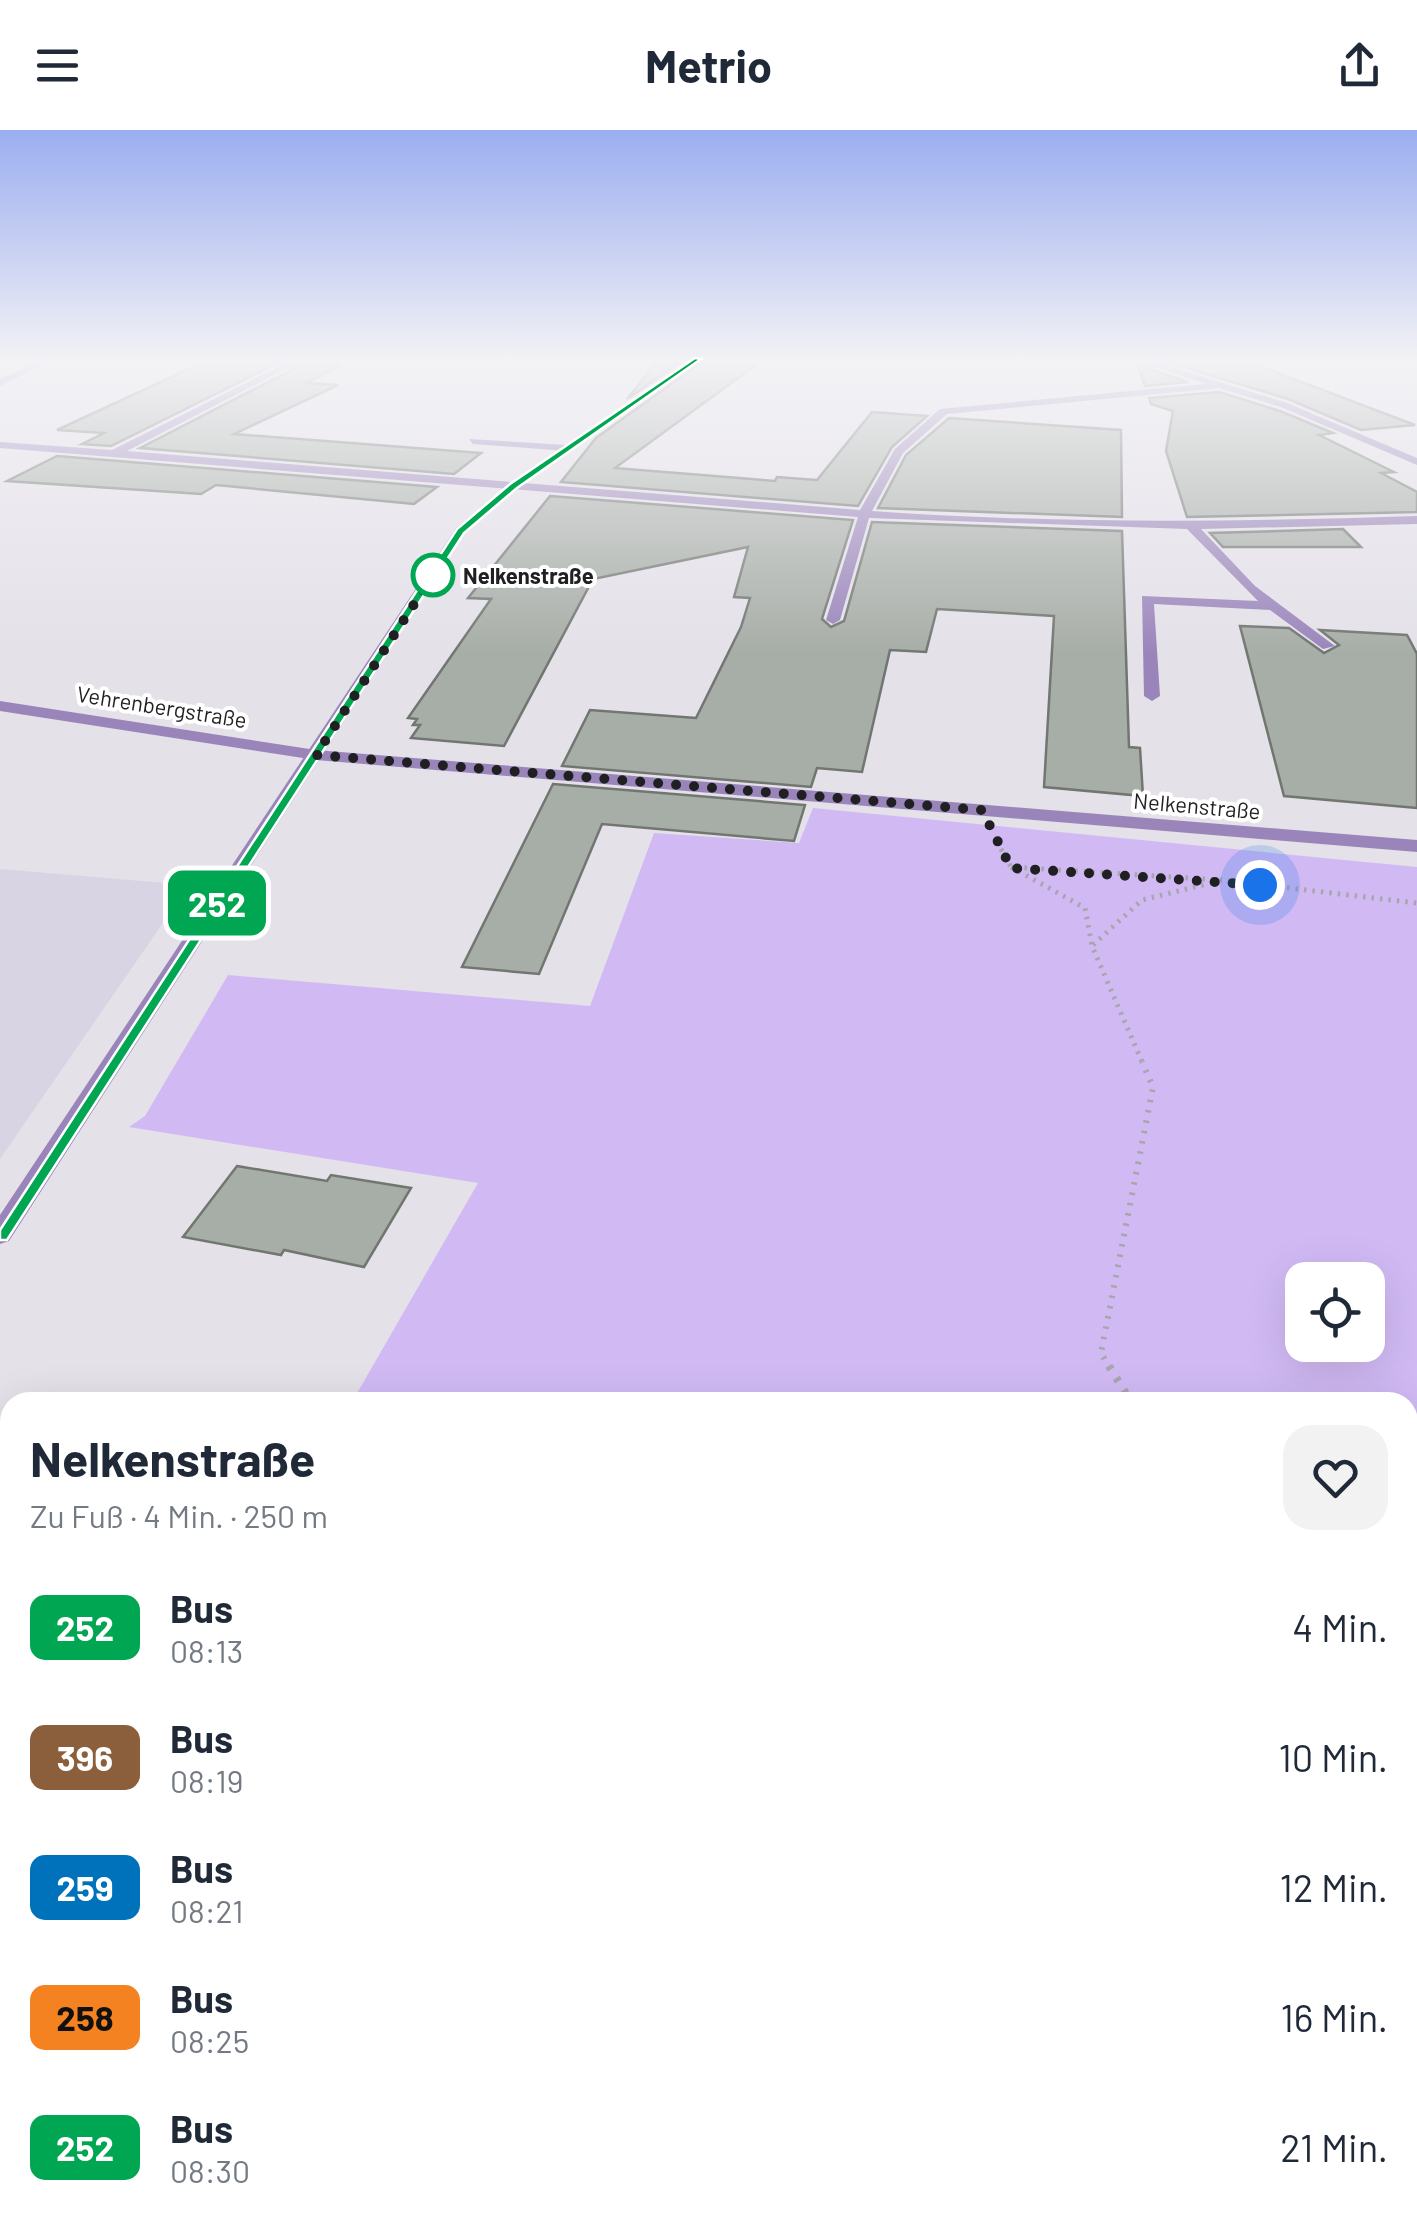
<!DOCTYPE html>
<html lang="de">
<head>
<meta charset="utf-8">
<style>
  :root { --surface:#fff; --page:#f2f2f3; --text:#1f2937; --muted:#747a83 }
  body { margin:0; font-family:Barlow,sans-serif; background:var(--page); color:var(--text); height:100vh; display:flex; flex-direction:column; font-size:38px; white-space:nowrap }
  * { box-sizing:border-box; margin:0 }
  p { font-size:32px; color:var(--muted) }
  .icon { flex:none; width:55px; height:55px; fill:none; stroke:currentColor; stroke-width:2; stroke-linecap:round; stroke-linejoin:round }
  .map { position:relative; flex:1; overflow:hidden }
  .drawer { position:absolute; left:0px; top:1262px; width:1418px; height:842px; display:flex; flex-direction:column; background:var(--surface); border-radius:30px 30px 0 0; box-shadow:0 10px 40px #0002 }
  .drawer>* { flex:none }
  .badge { padding:0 20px; border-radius:15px; font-size:35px; line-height:65px }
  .fabs { position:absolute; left:1285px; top:1132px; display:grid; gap:20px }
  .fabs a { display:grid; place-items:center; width:100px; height:100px; border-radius:20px; background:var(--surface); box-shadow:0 10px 40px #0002; font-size:50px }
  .you { position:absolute; width:50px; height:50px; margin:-25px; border:8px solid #fff; border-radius:50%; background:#1a73e8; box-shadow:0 0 0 15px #1a73e833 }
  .map>.badge { position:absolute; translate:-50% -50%; box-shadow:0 0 0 5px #fff }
  .round { display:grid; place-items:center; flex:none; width:105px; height:105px; border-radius:30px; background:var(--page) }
  .headline { display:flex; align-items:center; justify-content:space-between; height:170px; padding:0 30px }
  h1 { font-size:48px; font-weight:700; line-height:75px }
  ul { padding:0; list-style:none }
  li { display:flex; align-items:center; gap:30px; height:130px; padding:0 30px }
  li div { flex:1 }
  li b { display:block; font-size:38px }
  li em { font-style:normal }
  li .badge { min-width:110px; font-weight:700; text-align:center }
  header { display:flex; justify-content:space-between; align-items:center; height:130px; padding:0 30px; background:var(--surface); font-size:45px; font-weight:700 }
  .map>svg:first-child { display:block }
  .built { fill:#d9d4e3 }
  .green { fill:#d1baf4; fill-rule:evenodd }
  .building { fill:#a7ada7; stroke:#717671; stroke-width:2.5 }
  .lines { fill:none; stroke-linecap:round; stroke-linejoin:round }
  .path-far2 { stroke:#a8a6ac; stroke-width:5; stroke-dasharray:2.5 6; stroke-linecap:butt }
  .path-far1 { stroke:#a8a6ac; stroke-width:6; stroke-dasharray:2.5 8; stroke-linecap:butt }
  .path { stroke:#a8a6ac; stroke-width:8; stroke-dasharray:4 10; stroke-linecap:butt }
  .service { fill:#9a85bb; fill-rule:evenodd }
  .minor { fill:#9a85bb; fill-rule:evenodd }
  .tertiary { fill:#9a85bb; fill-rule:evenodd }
  .line { fill:#00a651; stroke:#fff; stroke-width:2.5 }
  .walk { stroke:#201f21; stroke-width:10; stroke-dasharray:0 18 }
  .stop-dot { fill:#fff; stroke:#00a651; stroke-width:5 }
  .labels { text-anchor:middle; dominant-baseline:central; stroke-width:8; stroke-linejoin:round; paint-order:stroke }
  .far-stop-label { font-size:22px; font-weight:bold; fill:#201f21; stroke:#fff; text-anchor:start }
  .far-street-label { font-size:22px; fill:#201f21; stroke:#fff }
</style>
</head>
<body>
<header><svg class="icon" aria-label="menu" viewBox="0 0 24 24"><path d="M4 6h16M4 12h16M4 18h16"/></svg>Metrio<svg class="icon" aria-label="share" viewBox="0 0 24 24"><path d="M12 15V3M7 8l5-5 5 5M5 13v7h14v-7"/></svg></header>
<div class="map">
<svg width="1417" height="2103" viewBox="0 0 1417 2103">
  <rect width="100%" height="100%" fill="#e4e1e9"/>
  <path class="built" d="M0,739l189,16 -189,274z"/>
  <path class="green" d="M813,678l604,59v1366h-1314l2,-8h1303v-823h-1056l126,-219 -349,-56 16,-11 83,-141 362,31 64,-173 145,10zM1302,1150h66v65h-66z"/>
  <g class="building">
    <path d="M210,229l72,2 -171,85 -29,-2 22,-11 -47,-3z"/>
    <path d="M659,229h26l-58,40z"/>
    <path d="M706,229h58l-149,109 160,13 2,-4 40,3 55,-68 55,4 -35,31 -34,59 -297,-24 35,-44z"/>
    <path d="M1158,229h83l174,66 -54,5 -73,-31z"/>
    <path d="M307,232l35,2 -35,19 31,2 -104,49 247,19 -27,21 -314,-26z"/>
    <path d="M1138,235l50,17 -43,4z"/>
    <path d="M1219,262l61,19 53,22 -14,2 75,37 -13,1 36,19v20l-230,5 -21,-66 7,-40 -22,-7 -2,-6z"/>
    <path d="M949,288l172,12 1,87 -244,-9 28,-53z"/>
    <path d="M57,326l380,31 -23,17 -198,-19 -15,9 -194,-13z"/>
    <path d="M550,366l303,24 -31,99 9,8 13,-6 28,-99 250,9 7,216 11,1 3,48 -99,-9 10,-171 -117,-7 -11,43 -36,-2 -28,122 -45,-4 -6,19 -249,-21 28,-56 106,8 45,-91 9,-29 -16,-1 14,-50 -155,32 -89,167 -93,-8 9,-13h-7l4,-6 -9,-1 83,-119 -23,-1z"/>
    <path d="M1343,399l18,18h-138l-13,-14z"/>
    <path d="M1240,496l49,2 35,25 15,-8 -19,-15 87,5 10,19v154l-133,-12z"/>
    <path d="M553,654l252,21 -11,36 -192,-17 -63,150 -77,-7z"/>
    <path d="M237,1036l90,15 4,-6 80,13 -47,79 -80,-17 -3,5 -98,-18z"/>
  </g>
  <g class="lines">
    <g class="path-far2">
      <path d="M1001,719l10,18 210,13 196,23"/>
      <path d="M1011,737l74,41 7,38 51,118"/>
      <path d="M1093,815l49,-45 69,-17"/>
    </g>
    <path class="path-far1" d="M1110,1238l-9,-15 52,-266 -11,-25"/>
    <g class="path">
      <path d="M1109,1236l22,36"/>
      <path d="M1408,1348l9,2"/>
    </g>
    <path class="service" d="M469,309l98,6 5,3 -5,3 -94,-7z"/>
    <g class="minor">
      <path d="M43,229h12l-55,27v-7z"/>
      <path d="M294,229h11l-178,92 733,59 35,-61 45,-40 266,-25 -75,-25h14l142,44 130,55v7l-136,-58 -62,-19 -272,26 -44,39 -31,58c182,13 363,11 545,5v8l-216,5 54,57 80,60 -12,3 -53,-39 -116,-6 6,92 -8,5 -8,-5 -2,-100 116,5 -71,-72 -318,-11 -29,102 -7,4 -7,-4 32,-103 -858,-69v-6l112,8z"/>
      <path d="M0,571l316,49 1101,90v12l-1101,-92 -316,-49z"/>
    </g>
    <path class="tertiary" d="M692,229h10l-184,129 -53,45 -456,708 -9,3v-29l456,-687 54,-44z"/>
  </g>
  <linearGradient id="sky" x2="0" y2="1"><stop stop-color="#9baef0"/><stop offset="0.44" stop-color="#f3f2f5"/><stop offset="1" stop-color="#f3f2f5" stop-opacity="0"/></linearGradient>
  <rect width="1417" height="524" fill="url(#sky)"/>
  <path class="line" d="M695,228l6,1 -184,129 -53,45 -457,707h-7v-10l457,-701 53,-45z"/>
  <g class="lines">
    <path class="walk" d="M433,445l-117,180 666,55 29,58 249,17"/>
  </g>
  <circle class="stop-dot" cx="433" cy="445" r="20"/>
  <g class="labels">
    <g class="far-stop-label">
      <text x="463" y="445">Nelkenstraße</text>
    </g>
    <g class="far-street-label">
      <text transform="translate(162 576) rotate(9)">Vehrenbergstraße</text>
      <text transform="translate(1197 675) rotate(5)">Nelkenstraße</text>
    </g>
  </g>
</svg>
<div class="fabs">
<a><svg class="icon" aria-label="locate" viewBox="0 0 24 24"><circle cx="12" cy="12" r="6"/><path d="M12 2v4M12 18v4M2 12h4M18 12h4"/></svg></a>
</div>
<div class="you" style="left:1260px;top:755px"></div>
<b class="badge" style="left:217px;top:773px;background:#00a651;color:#fff">252</b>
<section class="drawer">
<div class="headline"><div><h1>Nelkenstraße</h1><p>Zu Fuß · 4 Min. · 250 m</p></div><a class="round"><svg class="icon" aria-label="heart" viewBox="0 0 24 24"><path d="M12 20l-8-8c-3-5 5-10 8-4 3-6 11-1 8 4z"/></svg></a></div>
<ul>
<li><span class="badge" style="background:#00a651;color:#fff">252</span><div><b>Bus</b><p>08:13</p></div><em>4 Min.</em></li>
<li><span class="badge" style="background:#8b5e3c;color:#fff">396</span><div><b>Bus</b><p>08:19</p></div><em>10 Min.</em></li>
<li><span class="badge" style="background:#0072bc;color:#fff">259</span><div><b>Bus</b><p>08:21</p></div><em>12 Min.</em></li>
<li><span class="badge" style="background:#f58220;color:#111">258</span><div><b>Bus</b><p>08:25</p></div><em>16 Min.</em></li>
<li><span class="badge" style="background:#00a651;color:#fff">252</span><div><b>Bus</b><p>08:30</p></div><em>21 Min.</em></li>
</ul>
</section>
</div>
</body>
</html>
